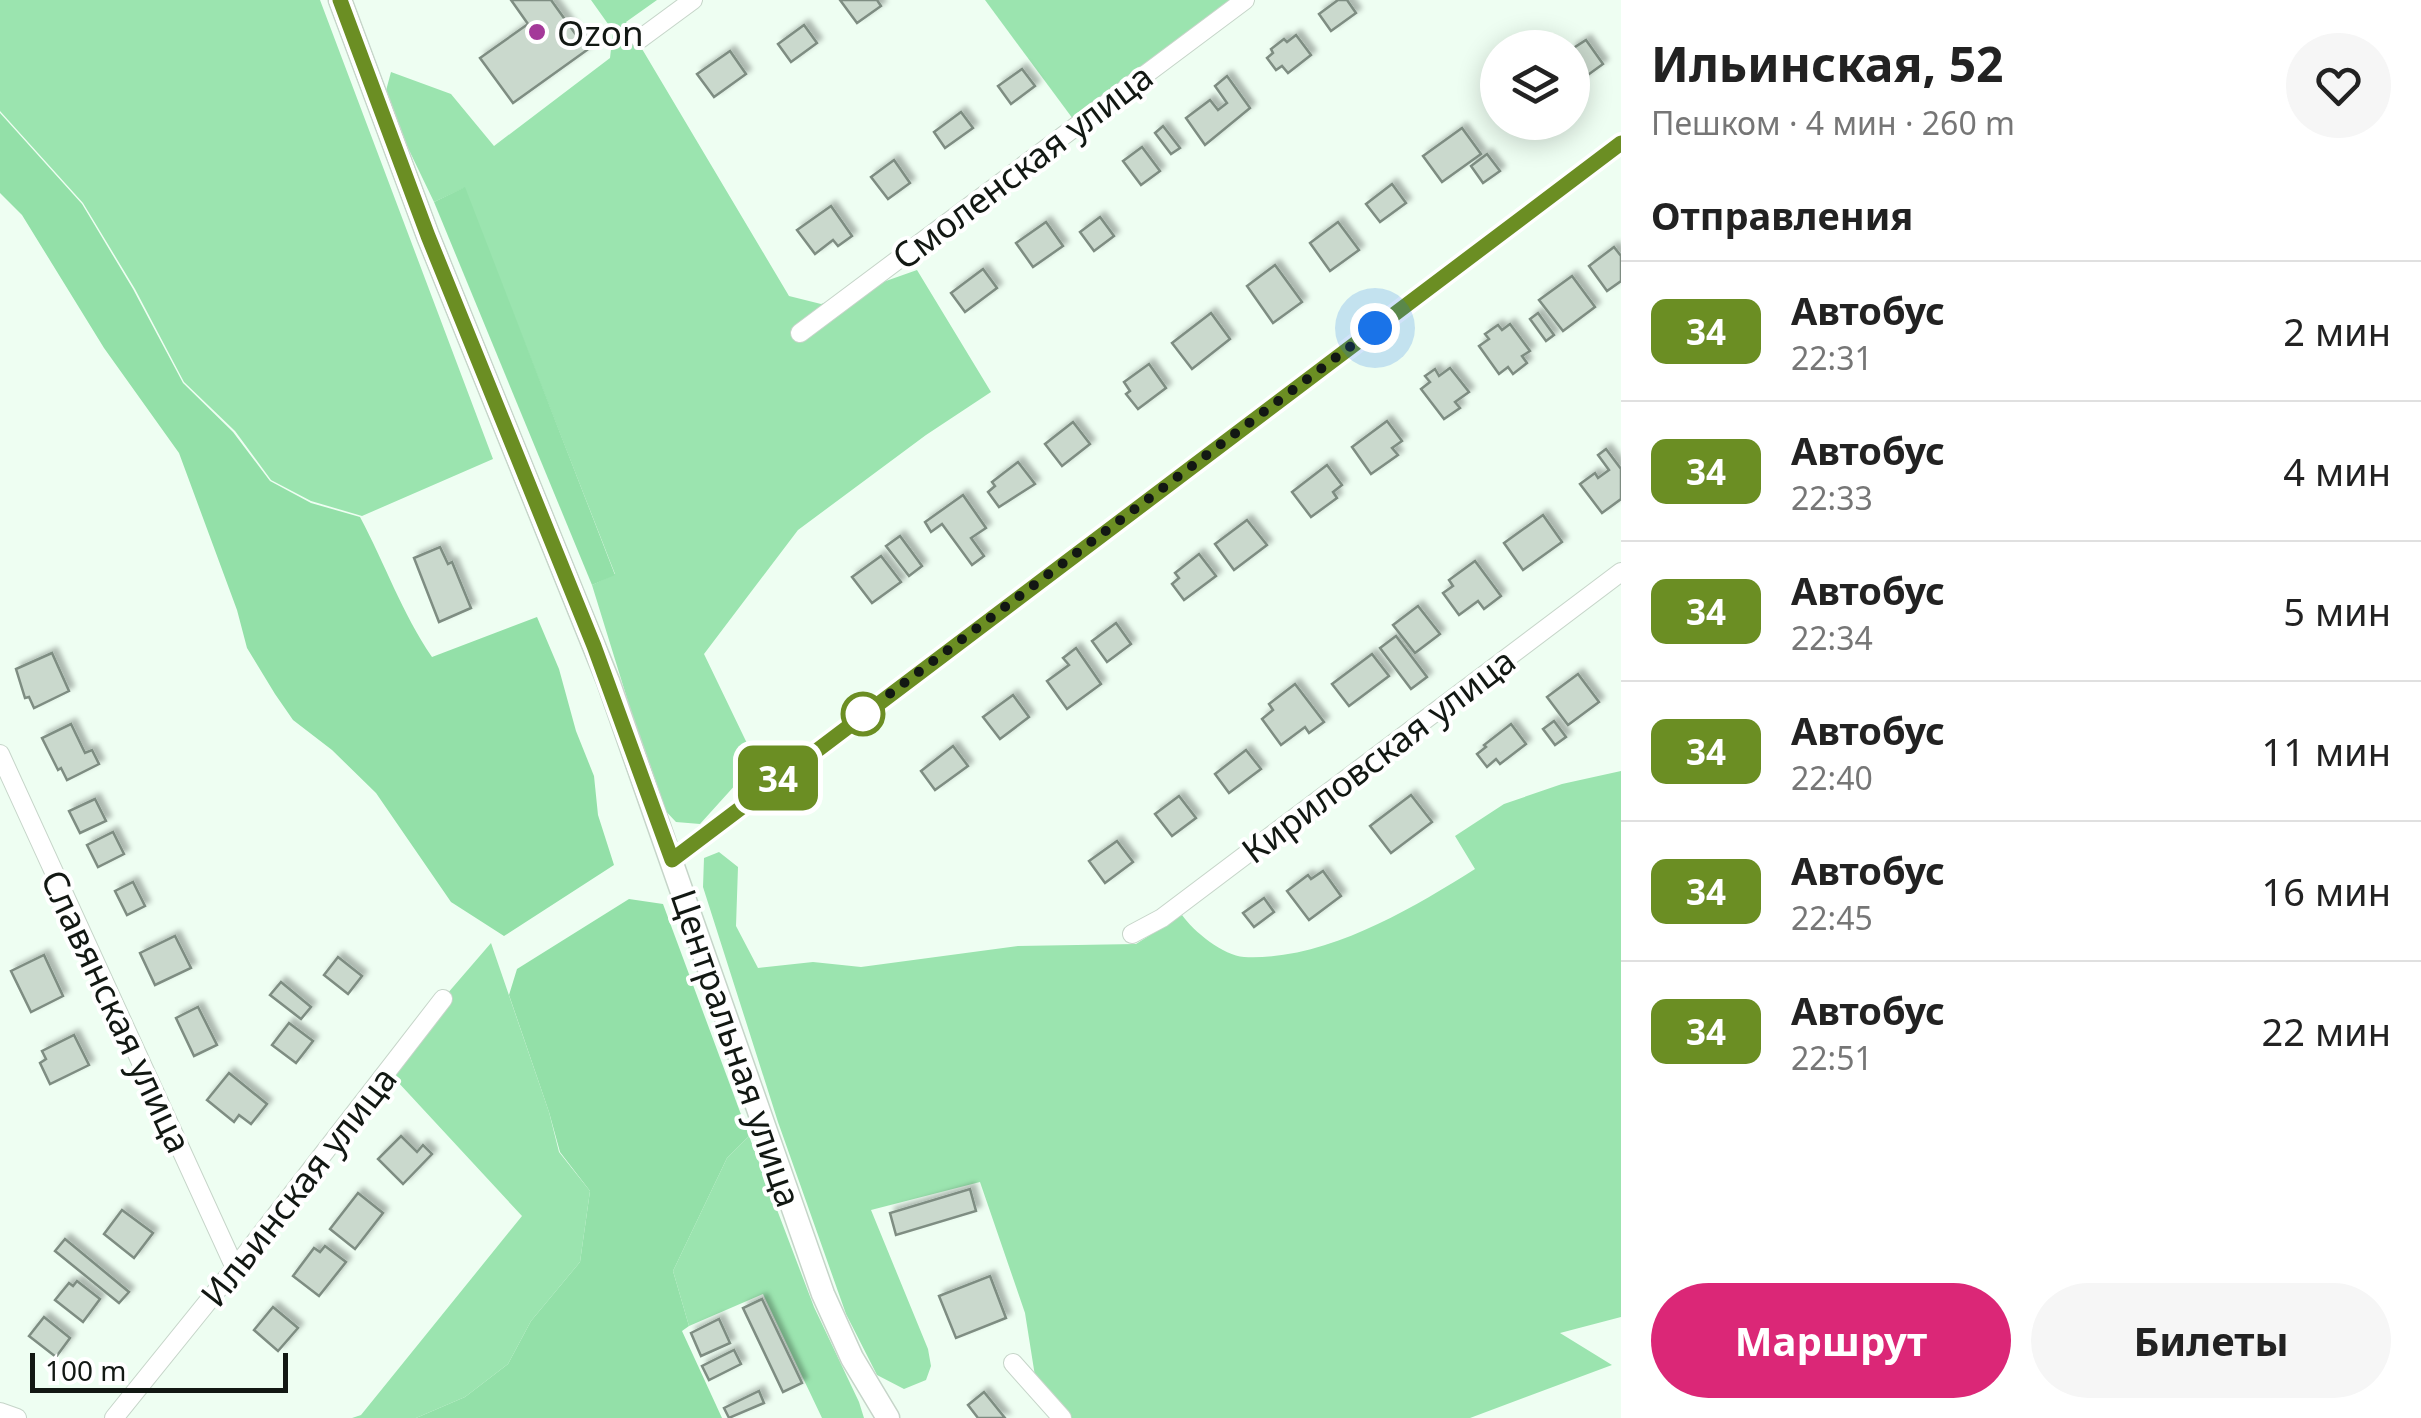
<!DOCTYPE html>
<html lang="ru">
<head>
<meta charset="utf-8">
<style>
  :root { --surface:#fff; --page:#f6f6f6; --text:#222; --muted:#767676; --line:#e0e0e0; --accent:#db2777 }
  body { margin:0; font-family:"Noto Sans",sans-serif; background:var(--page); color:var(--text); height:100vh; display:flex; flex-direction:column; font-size:38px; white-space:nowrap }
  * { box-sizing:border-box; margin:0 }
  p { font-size:32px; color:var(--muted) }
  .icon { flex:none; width:55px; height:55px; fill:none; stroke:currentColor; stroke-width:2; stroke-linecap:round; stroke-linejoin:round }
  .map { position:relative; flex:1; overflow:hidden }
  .drawer { display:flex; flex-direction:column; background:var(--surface); width:800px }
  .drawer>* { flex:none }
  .badge { padding:0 20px; border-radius:15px; font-size:35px; line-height:65px }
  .buttons { position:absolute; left:1480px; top:30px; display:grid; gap:20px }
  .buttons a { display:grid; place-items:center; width:110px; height:110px; border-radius:50%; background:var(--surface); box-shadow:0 5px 25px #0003; font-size:50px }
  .scale { position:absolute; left:30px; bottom:25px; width:258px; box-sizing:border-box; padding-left:10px; border:5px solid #121813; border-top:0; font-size:28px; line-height:35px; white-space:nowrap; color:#121813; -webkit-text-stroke:8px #fff; paint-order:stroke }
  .you { position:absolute; width:50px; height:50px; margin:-25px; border:8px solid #fff; border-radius:50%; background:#1a73e8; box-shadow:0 0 0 15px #1a73e833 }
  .map>.badge { position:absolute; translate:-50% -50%; box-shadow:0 0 0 5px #fff }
  h2 { padding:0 30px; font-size:38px; line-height:90px }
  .round { display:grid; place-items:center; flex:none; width:105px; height:105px; border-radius:52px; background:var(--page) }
  .headline { display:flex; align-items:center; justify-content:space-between; height:170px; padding:0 30px }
  h1 { font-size:48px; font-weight:700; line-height:75px }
  .primary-button { display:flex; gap:20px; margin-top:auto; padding:20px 30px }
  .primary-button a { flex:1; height:115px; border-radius:60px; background:var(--accent); color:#fff; font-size:40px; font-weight:700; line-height:115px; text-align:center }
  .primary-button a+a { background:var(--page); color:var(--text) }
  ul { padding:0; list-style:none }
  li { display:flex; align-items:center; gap:30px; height:140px; padding:0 30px; border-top:2px solid var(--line) }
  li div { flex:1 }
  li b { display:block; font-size:38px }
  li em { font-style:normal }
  li .badge { min-width:110px; font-weight:700; text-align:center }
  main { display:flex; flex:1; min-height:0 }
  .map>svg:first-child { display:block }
  .green { fill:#9be4af }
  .forest { fill:#93e0a8 }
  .building { fill:#cad9cd; stroke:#7e8d82; stroke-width:2.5; filter:url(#shadow) }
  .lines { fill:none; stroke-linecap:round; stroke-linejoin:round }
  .minor-casing { stroke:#c6d5c9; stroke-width:20 }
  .tertiary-casing { stroke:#c6d5c9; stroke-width:25 }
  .minor { stroke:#fff; stroke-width:18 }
  .tertiary { stroke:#fff; stroke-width:22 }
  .line-casing { stroke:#fff; stroke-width:22 }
  .line { stroke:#6b8e23; stroke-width:15 }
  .walk { stroke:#121813; stroke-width:10; stroke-dasharray:0 18 }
  .poi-dot { fill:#a43999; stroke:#fff; stroke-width:4 }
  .stop-dot { fill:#fff; stroke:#6b8e23; stroke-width:5 }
  .labels { text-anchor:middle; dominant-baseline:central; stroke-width:8; stroke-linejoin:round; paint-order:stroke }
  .poi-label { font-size:35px; fill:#121813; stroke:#fff; text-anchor:start }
  .street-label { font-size:35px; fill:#121813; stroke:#fff }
</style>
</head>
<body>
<main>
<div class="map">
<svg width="1621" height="1418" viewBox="0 0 1621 1418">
  <defs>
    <filter id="shadow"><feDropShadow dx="5" dy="-5" stdDeviation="2.5" flood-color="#0004"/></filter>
  </defs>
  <rect width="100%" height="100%" fill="#eefef2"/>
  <g class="green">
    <path d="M0,0h320l173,459 -131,57 -51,-15 -40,-21 -36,-49 -51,-49 -49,-93 -52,-86 -83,-92z"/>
    <path d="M591,0h66l-31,22 163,274 32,8 96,-34 74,122 -65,43 -128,95 -94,124 52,108 -56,62 -24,-2 -16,-17 -68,-220 23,-11 -151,-386 -30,14 -50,-104 7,-26 60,22 43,52 116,-88 3,-27z"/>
    <path d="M985,0h247l-159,119z"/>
    <path d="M1621,771v546l-61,16 52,32 -142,53h-398l-37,-42 -10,-63 -45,-131 -109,28 57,139 3,17 -5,14 -22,9 -27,-14 -31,-61 -68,-192 -75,-235 1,-29 15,-6 19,15 -2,59 22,42 55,-6 48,5 157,-21 118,-2 46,-29c11,16 42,41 62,42 80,4 166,-47 231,-88l-20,-33 49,-32 58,-20z"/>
    <path d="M491,943l58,169 10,40 31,39 -10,71 -49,59 -23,43 -43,33 -49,21h-64l9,-3 161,-199 -138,-149z"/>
    <path d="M749,1136l65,171 45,95 5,16h-42l-59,-124 -74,32 -16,-55 54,-113z"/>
  </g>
  <g class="forest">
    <path d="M0,113l82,91 51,85 50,94 50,49 37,49 41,22 49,14c25,47 42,96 72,140l105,-40 22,52 17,62 18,45 4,39 16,50 -110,71 -53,-34 -75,-109 -44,-43 -39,-30 -18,-26 -28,-46 -10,-38 -58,-157 -75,-105 -82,-133 -22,-22z"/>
    <path d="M465,187l150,388 -23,10 -158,-383z"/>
    <path d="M629,899l34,5 86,232 -22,22 -54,113 16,55 -7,5 40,87h-306l49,-21 43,-33 23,-43 49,-59 10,-71 -30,-39 -11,-40 -40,-117 8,-26z"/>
  </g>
  <g class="building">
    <path d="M511,0h40l36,50 -74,53 -33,-45 48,-34z"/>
    <path d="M840,0h37l4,6 -24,17z"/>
    <path d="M1338,0h9l9,13 -25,18 -12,-17z"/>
    <path d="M804,25l13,18 -26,19 -13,-18z"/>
    <path d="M1296,35l15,20 -23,18 -6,-7 -6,4 -9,-12 6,-5 -2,-4 13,-10 3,3z"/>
    <path d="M1586,40l17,24 -29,21 -2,-36z"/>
    <path d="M730,51l16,23 -32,23 -17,-23z"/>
    <path d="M1022,69l13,17 -24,18 -13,-18z"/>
    <path d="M1227,76l23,32 -45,37 -19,-27 24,-18 8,10 9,-7 -12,-17z"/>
    <path d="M961,112l12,16 -28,20 -11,-16z"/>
    <path d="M1163,126l17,22 -9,6 -16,-21z"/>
    <path d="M1462,128l19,26 -39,28 -19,-26z"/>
    <path d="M1142,147l18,24 -19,14 -18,-24z"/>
    <path d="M1487,154l13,17 -17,12 -12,-17z"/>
    <path d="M894,160l16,23 -22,16 -17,-22z"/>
    <path d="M1392,184l14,19 -26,19 -14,-18z"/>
    <path d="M831,206l21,30 -14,10 -5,-6 -18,14 -18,-24z"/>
    <path d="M1100,217l14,19 -20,15 -14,-19z"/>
    <path d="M1046,222l17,24 -30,21 -17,-24z"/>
    <path d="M1338,222l21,28 -29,21 -20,-28z"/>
    <path d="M1614,247l7,9v25l-14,10 -18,-25z"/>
    <path d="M1275,265l27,37 -29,21 -26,-37z"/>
    <path d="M983,269l14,19 -32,24 -14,-19z"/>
    <path d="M1572,276l23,31 -32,24 -24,-31z"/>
    <path d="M1211,313l19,26 -38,30 -20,-26z"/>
    <path d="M1538,313l16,22 -8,6 -16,-22z"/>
    <path d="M1510,324l20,27 -8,5 5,7 -14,11 -5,-7 -9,7 -20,-28 10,-7 -4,-5 13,-9 4,5z"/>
    <path d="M1149,364l17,24 -28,21 -12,-15 4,-3 -6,-9z"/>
    <path d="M1450,368l19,24 -14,10 5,6 -16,11 -23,-30 9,-7 -5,-6 10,-7 4,7z"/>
    <path d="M1387,421l15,20 -10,7 6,7 -27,19 -19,-27z"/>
    <path d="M1073,422l17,22 -28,22 -17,-22z"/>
    <path d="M1606,449l15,20v30l-19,14 -22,-29 15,-11 3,5 11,-8 -11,-15z"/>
    <path d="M1018,462l17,22 -36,23 -11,-15 7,-6 -3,-4z"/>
    <path d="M1327,465l15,20 -9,7 4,6 -26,19 -19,-25z"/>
    <path d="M963,495l23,33 -15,10 13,18 -12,9 -30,-41 -11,8 -6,-10z"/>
    <path d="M1543,515l19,27 -39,28 -19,-27z"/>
    <path d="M1247,520l20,25 -33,25 -19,-26z"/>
    <path d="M900,536l22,30 -13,10 -23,-30z"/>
    <path d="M440,547l8,17 4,-2 19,46 -32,14 -25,-64z"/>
    <path d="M1199,554l17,22 -32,24 -12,-16 7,-6 -4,-5z"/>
    <path d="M881,556l20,26 -29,21 -20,-26z"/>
    <path d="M1475,561l26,35 -17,13 -6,-8 -19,14 -16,-22 10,-7 -4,-6z"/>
    <path d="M1418,606l22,28 -25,19 -22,-28z"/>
    <path d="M1116,623l15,21 -24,18 -15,-21z"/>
    <path d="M1396,636l31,41 -16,12 -31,-41z"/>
    <path d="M1076,648l25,36 -34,25 -20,-28 22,-16 -6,-7z"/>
    <path d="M52,653l17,38 -35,17 -5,-11 -4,1 -9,-29z"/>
    <path d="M1372,654l17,22 -40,30 -17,-22z"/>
    <path d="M1578,674l21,28 -31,23 -21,-28z"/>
    <path d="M1295,684l29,38 -15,11 -4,-6 -24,18 -19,-26 11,-9 -4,-6z"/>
    <path d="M1013,695l16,22 -29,22 -17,-22z"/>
    <path d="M1554,721l12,16 -11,8 -12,-16z"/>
    <path d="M71,724l14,29 7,-3 7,14 -32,16 -6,-12 -3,2 -16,-32z"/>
    <path d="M1511,724l15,20 -26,20 -4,-5 -9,8 -10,-13 9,-7 -2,-2z"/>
    <path d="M953,746l15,20 -33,24 -14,-19z"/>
    <path d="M1246,750l15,19 -32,24 -14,-19z"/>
    <path d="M1411,795l21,27 -41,31 -21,-27z"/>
    <path d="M1179,796l17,22 -24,18 -17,-22z"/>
    <path d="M95,799l11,22 -26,12 -11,-22z"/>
    <path d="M113,832l11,22 -26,13 -11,-22z"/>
    <path d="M1117,841l16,21 -28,21 -16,-22z"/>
    <path d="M1323,871l18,25 -32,24 -22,-29 21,-16 3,4z"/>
    <path d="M133,882l12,24 -18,9 -12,-24z"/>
    <path d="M1264,898l10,14 -20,15 -11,-14z"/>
    <path d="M175,936l16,32 -36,17 -15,-32z"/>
    <path d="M44,955l19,41 -32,16 -20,-41z"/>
    <path d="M338,957l24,19 -14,18 -24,-19z"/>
    <path d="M281,982l30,25 -10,12 -31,-24z"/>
    <path d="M198,1007l19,38 -23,11 -18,-38z"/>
    <path d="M289,1023l24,18 -17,22 -24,-18z"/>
    <path d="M74,1035l15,30 -39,19 -10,-21 6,-4 -4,-8z"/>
    <path d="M229,1073l38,31 -16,20 -12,-9 -5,7 -27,-22z"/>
    <path d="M401,1136l16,16 6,-7 9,9 -29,30 -25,-25z"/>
    <path d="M970,1189l6,22 -80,24 -6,-22z"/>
    <path d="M358,1193l25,20 -28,36 -25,-20z"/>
    <path d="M122,1210l31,23 -19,25 -30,-24z"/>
    <path d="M65,1239l64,53 -10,11 -64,-52z"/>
    <path d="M325,1246l21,16 -27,34 -26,-20 21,-28 6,4z"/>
    <path d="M990,1276l16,42 -50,20 -17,-42z"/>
    <path d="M77,1281l23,18 -17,23 -28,-22 14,-17 4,3z"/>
    <path d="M762,1299l40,84 -19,9 -40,-84z"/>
    <path d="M273,1307l25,21 -20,23 -24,-21z"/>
    <path d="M44,1317l26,21 -14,19 -27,-21z"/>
    <path d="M719,1319l11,24 -29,13 -10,-23z"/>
    <path d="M734,1350l7,14 -32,16 -7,-14z"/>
    <path d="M759,1391l5,12 -35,15 -5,-10z"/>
    <path d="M984,1392l21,26h-27l-10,-13z"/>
  </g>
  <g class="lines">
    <g class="minor-casing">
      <g id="minor">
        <path d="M640,39l53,-39"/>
        <path d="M800,333l445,-333"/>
        <path d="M0,754l235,514"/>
        <path d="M672,860l949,-717"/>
        <path d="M1132,934l30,-16 459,-346"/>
        <path d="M1013,1363l49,55"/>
        <path d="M0,1412l17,6"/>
        <path d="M114,1418l121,-150 208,-269"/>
      </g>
    </g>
    <g class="tertiary-casing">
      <path id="tertiary" d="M340,0l88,236 180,445 215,613 29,64 36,60"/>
    </g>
    <use href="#minor" class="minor"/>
    <use href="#tertiary" class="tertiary"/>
  </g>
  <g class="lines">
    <g class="line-casing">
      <path id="line" d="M340,0l88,236 166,410 78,214 949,-717"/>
    </g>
    <use href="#line" class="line"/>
    <path class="walk" d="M863,714l-8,6 520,-392"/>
  </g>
  <circle class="poi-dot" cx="537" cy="32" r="10"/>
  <circle class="stop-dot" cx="863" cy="714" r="20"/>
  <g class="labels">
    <g class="poi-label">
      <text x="557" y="32">Ozon</text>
    </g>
    <g class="street-label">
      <text transform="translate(1022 166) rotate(-37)">Смоленская улица</text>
      <text transform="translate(1378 755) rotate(-37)">Кириловская улица</text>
      <text transform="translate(117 1011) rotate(65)">Славянская улица</text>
      <text transform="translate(737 1048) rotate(71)">Центральная улица</text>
      <text transform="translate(298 1186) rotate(-52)">Ильинская улица</text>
    </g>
  </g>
</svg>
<div class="buttons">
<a><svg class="icon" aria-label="layers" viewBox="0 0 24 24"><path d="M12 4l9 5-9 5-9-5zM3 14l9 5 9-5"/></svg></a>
</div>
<div class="scale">100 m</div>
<div class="you" style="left:1375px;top:328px"></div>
<b class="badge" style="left:778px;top:778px;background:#6b8e23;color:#fff">34</b>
</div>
<section class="drawer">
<div class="headline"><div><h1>Ильинская, 52</h1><p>Пешком · 4 мин · 260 m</p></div><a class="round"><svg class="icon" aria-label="heart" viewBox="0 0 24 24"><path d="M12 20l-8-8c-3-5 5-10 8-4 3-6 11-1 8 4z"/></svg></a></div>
<h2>Отправления</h2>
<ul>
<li><span class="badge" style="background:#6b8e23;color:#fff">34</span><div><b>Автобус</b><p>22:31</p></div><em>2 мин</em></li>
<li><span class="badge" style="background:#6b8e23;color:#fff">34</span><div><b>Автобус</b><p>22:33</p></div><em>4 мин</em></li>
<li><span class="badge" style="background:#6b8e23;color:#fff">34</span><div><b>Автобус</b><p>22:34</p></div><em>5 мин</em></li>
<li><span class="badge" style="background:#6b8e23;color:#fff">34</span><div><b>Автобус</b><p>22:40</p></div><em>11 мин</em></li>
<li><span class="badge" style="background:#6b8e23;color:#fff">34</span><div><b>Автобус</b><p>22:45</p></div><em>16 мин</em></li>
<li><span class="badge" style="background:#6b8e23;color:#fff">34</span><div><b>Автобус</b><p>22:51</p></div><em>22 мин</em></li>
</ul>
<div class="primary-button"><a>Маршрут</a><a>Билеты</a></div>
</section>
</main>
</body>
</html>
